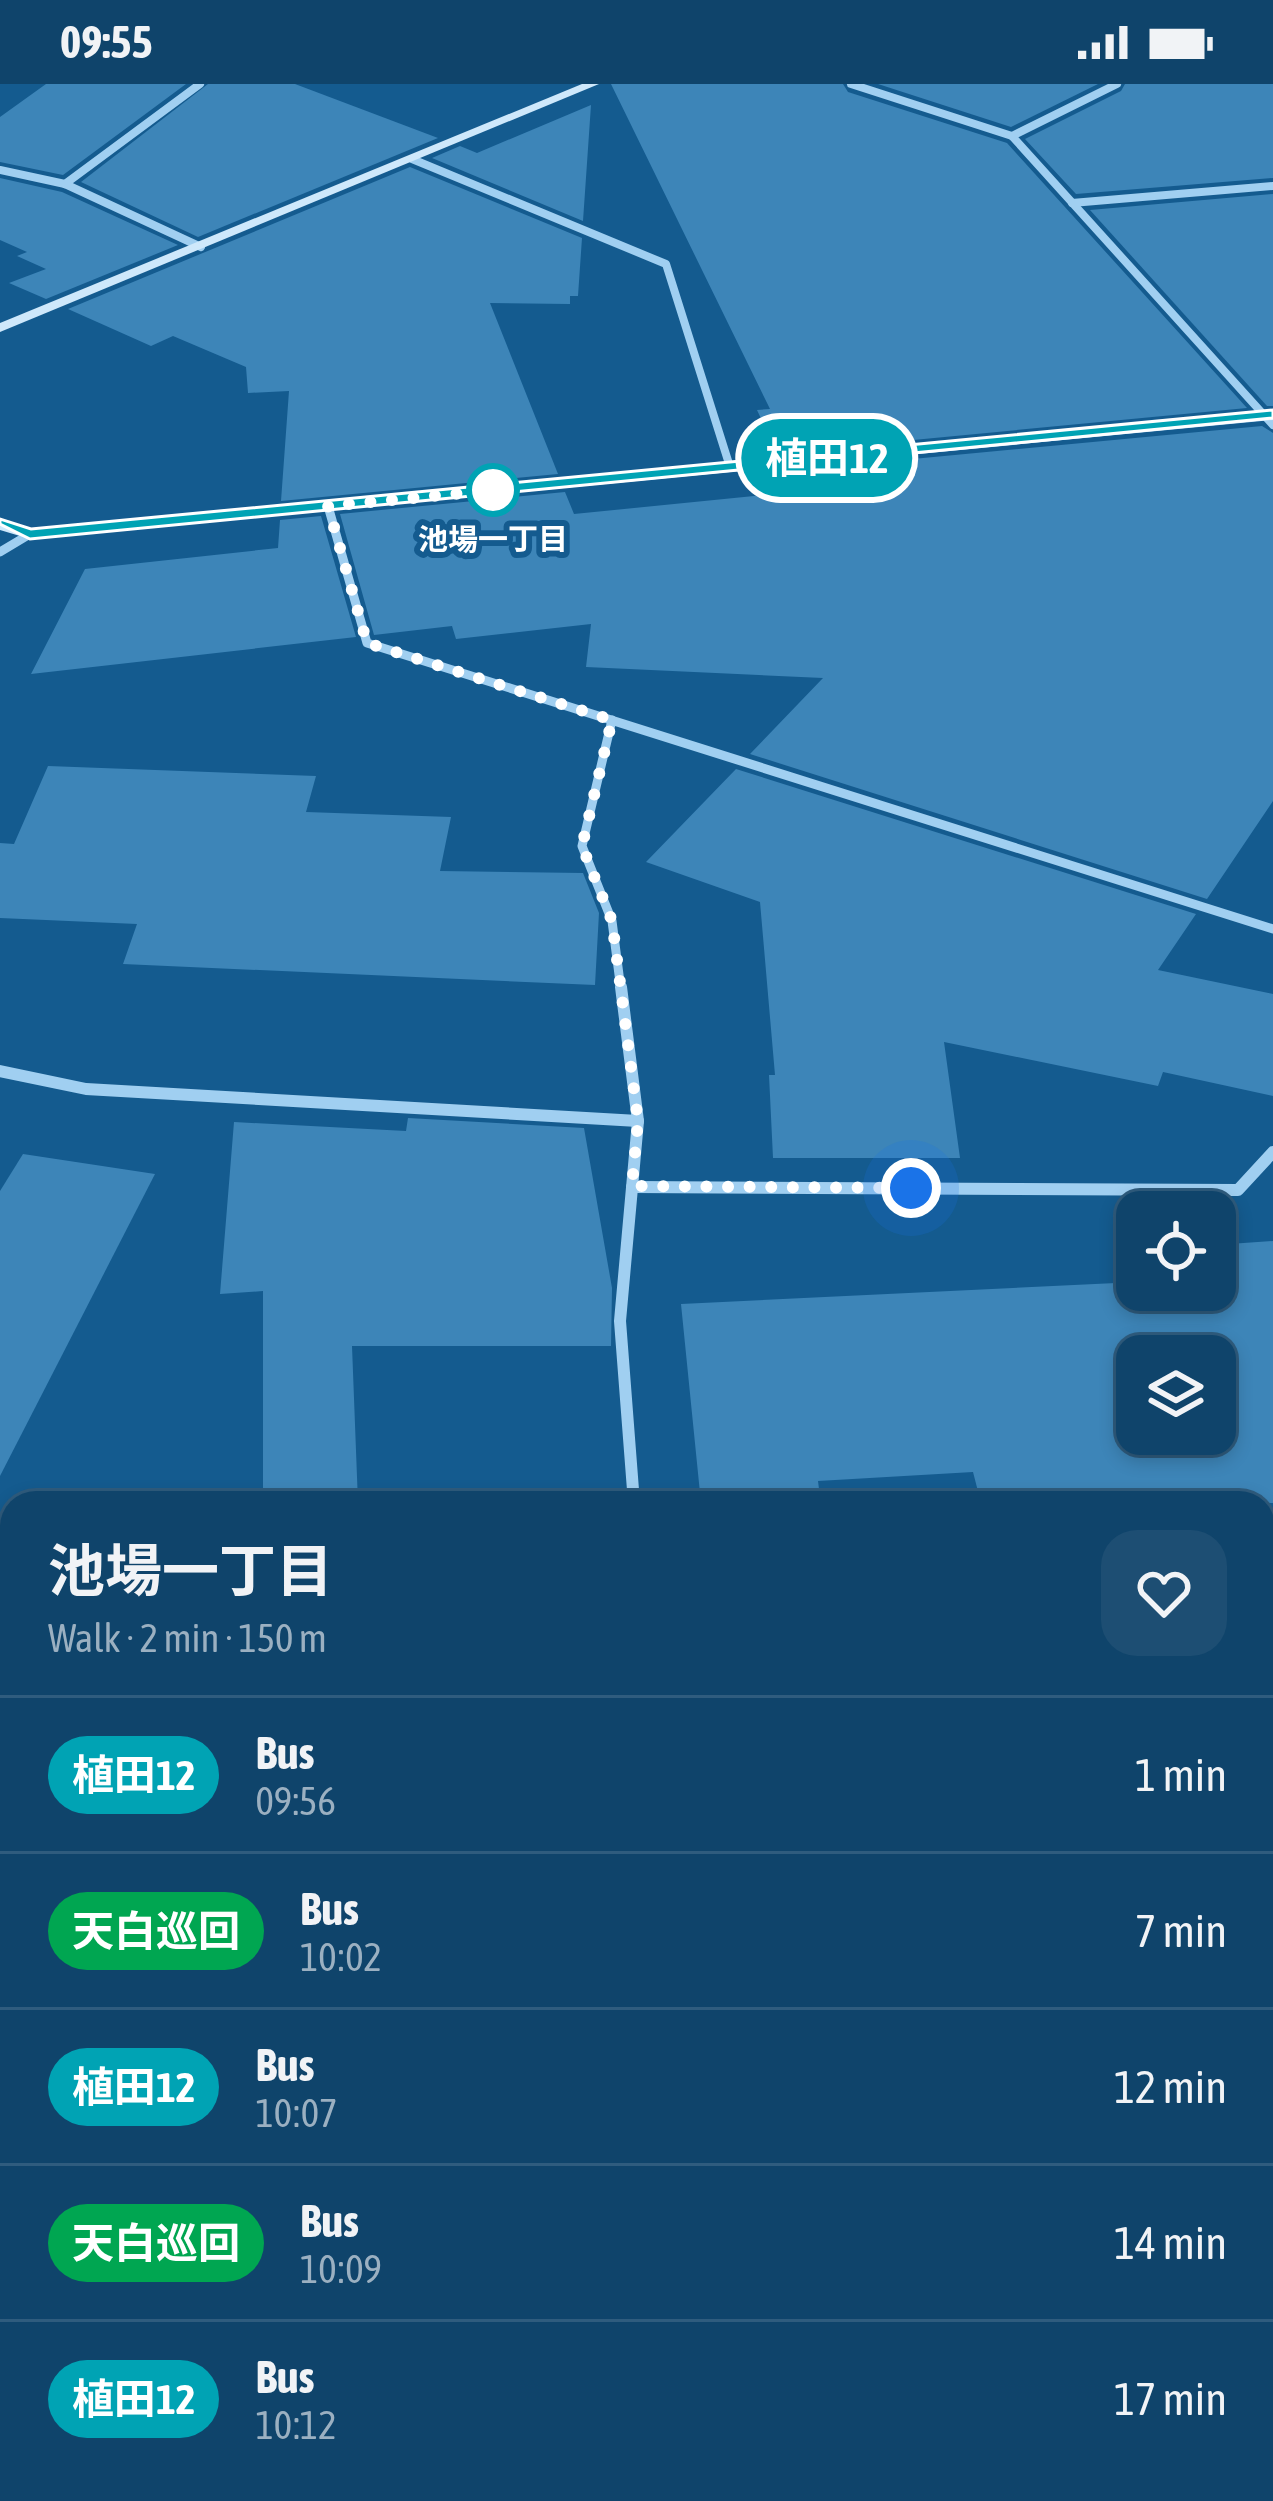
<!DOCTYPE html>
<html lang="en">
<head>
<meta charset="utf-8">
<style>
  :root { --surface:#0f446b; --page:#1d4e73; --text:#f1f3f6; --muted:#9bb0c1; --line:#2f5c7e }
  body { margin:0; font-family:"Asap Condensed","Noto Sans JP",sans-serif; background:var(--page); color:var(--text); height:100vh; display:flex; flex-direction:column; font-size:45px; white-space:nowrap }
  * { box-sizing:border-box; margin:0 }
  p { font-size:39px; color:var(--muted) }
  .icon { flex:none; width:66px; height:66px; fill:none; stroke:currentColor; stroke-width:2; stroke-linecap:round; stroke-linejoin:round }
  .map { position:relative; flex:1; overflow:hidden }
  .sheet { position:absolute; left:0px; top:1407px; width:1275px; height:1011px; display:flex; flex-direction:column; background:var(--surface); border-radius:36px 36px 0 0; box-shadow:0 6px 18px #0003,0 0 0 3px var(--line) }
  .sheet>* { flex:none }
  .badge { padding:0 24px; border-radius:39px; font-size:42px; line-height:78px }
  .controls { position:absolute; left:1116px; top:1107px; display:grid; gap:24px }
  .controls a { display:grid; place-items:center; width:120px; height:120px; border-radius:24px; background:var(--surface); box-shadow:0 6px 18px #0003,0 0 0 3px var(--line); font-size:60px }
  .you { position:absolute; width:60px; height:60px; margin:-30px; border:9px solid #fff; border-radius:50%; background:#1a73e8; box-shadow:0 0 0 18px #1a73e833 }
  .map>.badge { position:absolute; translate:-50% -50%; box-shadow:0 0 0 6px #fff }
  .round { display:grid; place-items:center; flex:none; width:126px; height:126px; border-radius:36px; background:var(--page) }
  .overview { display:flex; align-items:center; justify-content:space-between; height:204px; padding:0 48px }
  h1 { font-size:57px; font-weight:700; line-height:90px }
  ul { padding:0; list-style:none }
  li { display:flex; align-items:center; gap:36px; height:156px; padding:0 48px; border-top:3px solid var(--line) }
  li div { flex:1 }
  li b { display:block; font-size:45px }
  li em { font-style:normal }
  li .badge { min-width:132px; font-weight:700; text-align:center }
  .status { display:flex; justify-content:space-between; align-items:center; height:84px; padding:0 60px; background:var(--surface); direction:ltr }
  .status svg { height:33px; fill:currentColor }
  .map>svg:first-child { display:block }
  .building { fill:#3d85b8; fill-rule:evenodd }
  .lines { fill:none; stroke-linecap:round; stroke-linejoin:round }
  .street-far3 { stroke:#a0cff1; stroke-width:8 }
  .street-far2 { stroke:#a0cff1; stroke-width:9 }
  .street-far1 { stroke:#a0cff1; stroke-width:12 }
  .street { stroke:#a0cff1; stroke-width:15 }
  .secondary { fill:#cee8fb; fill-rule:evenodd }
  .line { fill:#00a3b4; stroke:#fff; stroke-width:3 }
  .walk { stroke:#fff; stroke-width:12; stroke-dasharray:0 21.6 }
  .stop-dot { fill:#fff; stroke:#00a3b4; stroke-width:6 }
  .labels { text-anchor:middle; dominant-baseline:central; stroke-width:12; stroke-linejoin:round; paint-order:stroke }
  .far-stop-label { font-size:30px; font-weight:bold; fill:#fff; stroke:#145b8f }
</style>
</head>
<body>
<div class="status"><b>09:55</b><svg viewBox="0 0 49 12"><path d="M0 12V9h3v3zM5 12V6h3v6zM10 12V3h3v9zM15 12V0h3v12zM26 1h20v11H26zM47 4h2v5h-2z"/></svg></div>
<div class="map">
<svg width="1273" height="2417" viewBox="0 0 1273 2417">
  <rect width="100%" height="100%" fill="#145b8f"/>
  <g class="building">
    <path d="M46,0h140l-123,91 -63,-13v-45z"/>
    <path d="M208,0h87l143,54 -240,99 -117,-55z"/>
    <path d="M611,0h232l5,8 159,51 240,265 -470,45 -20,-43 13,-1z"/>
    <path d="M878,0h220l-87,43z"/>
    <path d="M1125,0h148v94l-197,16 -51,-55 96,-48z"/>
    <path d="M591,21l-8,116 -151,-63 28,-12 17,7z"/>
    <path d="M410,83l172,71 -4,58h-8v8l-80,-1 68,171 -277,27 8,-110 -41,2 -2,-26 -73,-31 -22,10 -83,-37z"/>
    <path d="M0,94l62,14 116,53 -132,54 -37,-16 37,-14 -29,-13 10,-4 -27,-12z"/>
    <path d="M1273,110v212h-6l-177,-196z"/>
    <path d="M1262,342l11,7v368l-66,98 -457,-145 73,-76 -237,-11 5,-43 -135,15 -4,-13 -78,9 -34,-121 225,-22 9,22 221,-22 -9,-21z"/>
    <path d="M321,432l35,121 -325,37 54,-105 193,-21 2,-28z"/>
    <path d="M48,682l268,10 -10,36 145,5 -11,54 143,2 16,40 -4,72 -472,-21 14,-40 -137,-6v-75l14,1z"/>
    <path d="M736,685l460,145 -38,56 115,24v102l-110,-24 -5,14 -214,-44 16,116h-187l-4,-83h6l-15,-173 -114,-40z"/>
    <path d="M408,1034l176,10 28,160 -1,58h-259l6,157h-95v-212l-43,3 14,-172 172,9z"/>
    <path d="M23,1070l132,20 -155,302v-285z"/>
    <path d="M1273,1157v262h-292l-8,-31 -155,9 2,16 -119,6 -20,-199 456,-22v8h78v-45zM1137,1272h78v78h-78z"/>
  </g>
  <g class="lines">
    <g class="street-far3">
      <path d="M851,0l161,52"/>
      <path d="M1117,0l-105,52 261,289"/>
      <path d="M412,75l254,105 64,203"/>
      <path d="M0,86l65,14 136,63"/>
      <path d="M65,100l135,-100"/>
      <path d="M1072,119l201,-17"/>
    </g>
    <g class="street-far2">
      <path d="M328,422l39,137 906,286"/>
      <path d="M0,468l30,-18"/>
      <path d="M612,636l-30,126 30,75 9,69"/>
    </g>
    <g class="street-far1">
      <path d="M621,903l17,134 -18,200 14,182"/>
      <path d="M0,987l86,18 552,32"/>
      <path d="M632,1103l606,3 35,-38"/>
      <path d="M1263,1496h10"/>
    </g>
    <g class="street">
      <path d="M0,1610l12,-1"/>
      <path d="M1263,2161l10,17"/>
      <path d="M282,2406v11"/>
    </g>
    <g class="secondary">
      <path d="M582,0h17l-599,248v-9z"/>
      <path d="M1273,326v10l-1243,119 -30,-9v-11l31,10z"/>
    </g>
  </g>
  <path class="line" d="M1273,326v8l-1243,121 -30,-15v-5l31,10z"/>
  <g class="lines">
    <path class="walk" d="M493,406l14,-1 -179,17 39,137 245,77 -30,126 30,75 26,200 -6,65 279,2"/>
  </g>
  <circle class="stop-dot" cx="493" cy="406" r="24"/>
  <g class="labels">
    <g class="far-stop-label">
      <text x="493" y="455">池場一丁目</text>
    </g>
  </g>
</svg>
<div class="controls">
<a><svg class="icon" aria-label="locate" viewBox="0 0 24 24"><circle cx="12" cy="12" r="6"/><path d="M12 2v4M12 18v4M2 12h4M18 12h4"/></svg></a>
<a><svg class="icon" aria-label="layers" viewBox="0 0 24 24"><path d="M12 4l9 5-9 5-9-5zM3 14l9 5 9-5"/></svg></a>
</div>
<div class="you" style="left:911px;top:1104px"></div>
<b class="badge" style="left:827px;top:374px;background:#00a3b4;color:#fff">植田12</b>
<section class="sheet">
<div class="overview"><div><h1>池場一丁目</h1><p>Walk · 2 min · 150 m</p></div><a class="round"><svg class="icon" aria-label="heart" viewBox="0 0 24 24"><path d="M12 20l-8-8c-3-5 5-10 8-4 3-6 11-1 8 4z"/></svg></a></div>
<ul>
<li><span class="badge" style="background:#00a3b4;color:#fff">植田12</span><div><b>Bus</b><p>09:56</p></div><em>1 min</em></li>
<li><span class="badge" style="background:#00a651;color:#fff">天白巡回</span><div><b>Bus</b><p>10:02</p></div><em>7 min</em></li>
<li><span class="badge" style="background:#00a3b4;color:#fff">植田12</span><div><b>Bus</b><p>10:07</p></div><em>12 min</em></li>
<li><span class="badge" style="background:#00a651;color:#fff">天白巡回</span><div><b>Bus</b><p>10:09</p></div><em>14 min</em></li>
<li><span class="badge" style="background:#00a3b4;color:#fff">植田12</span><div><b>Bus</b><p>10:12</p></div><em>17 min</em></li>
</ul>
</section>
</div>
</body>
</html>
